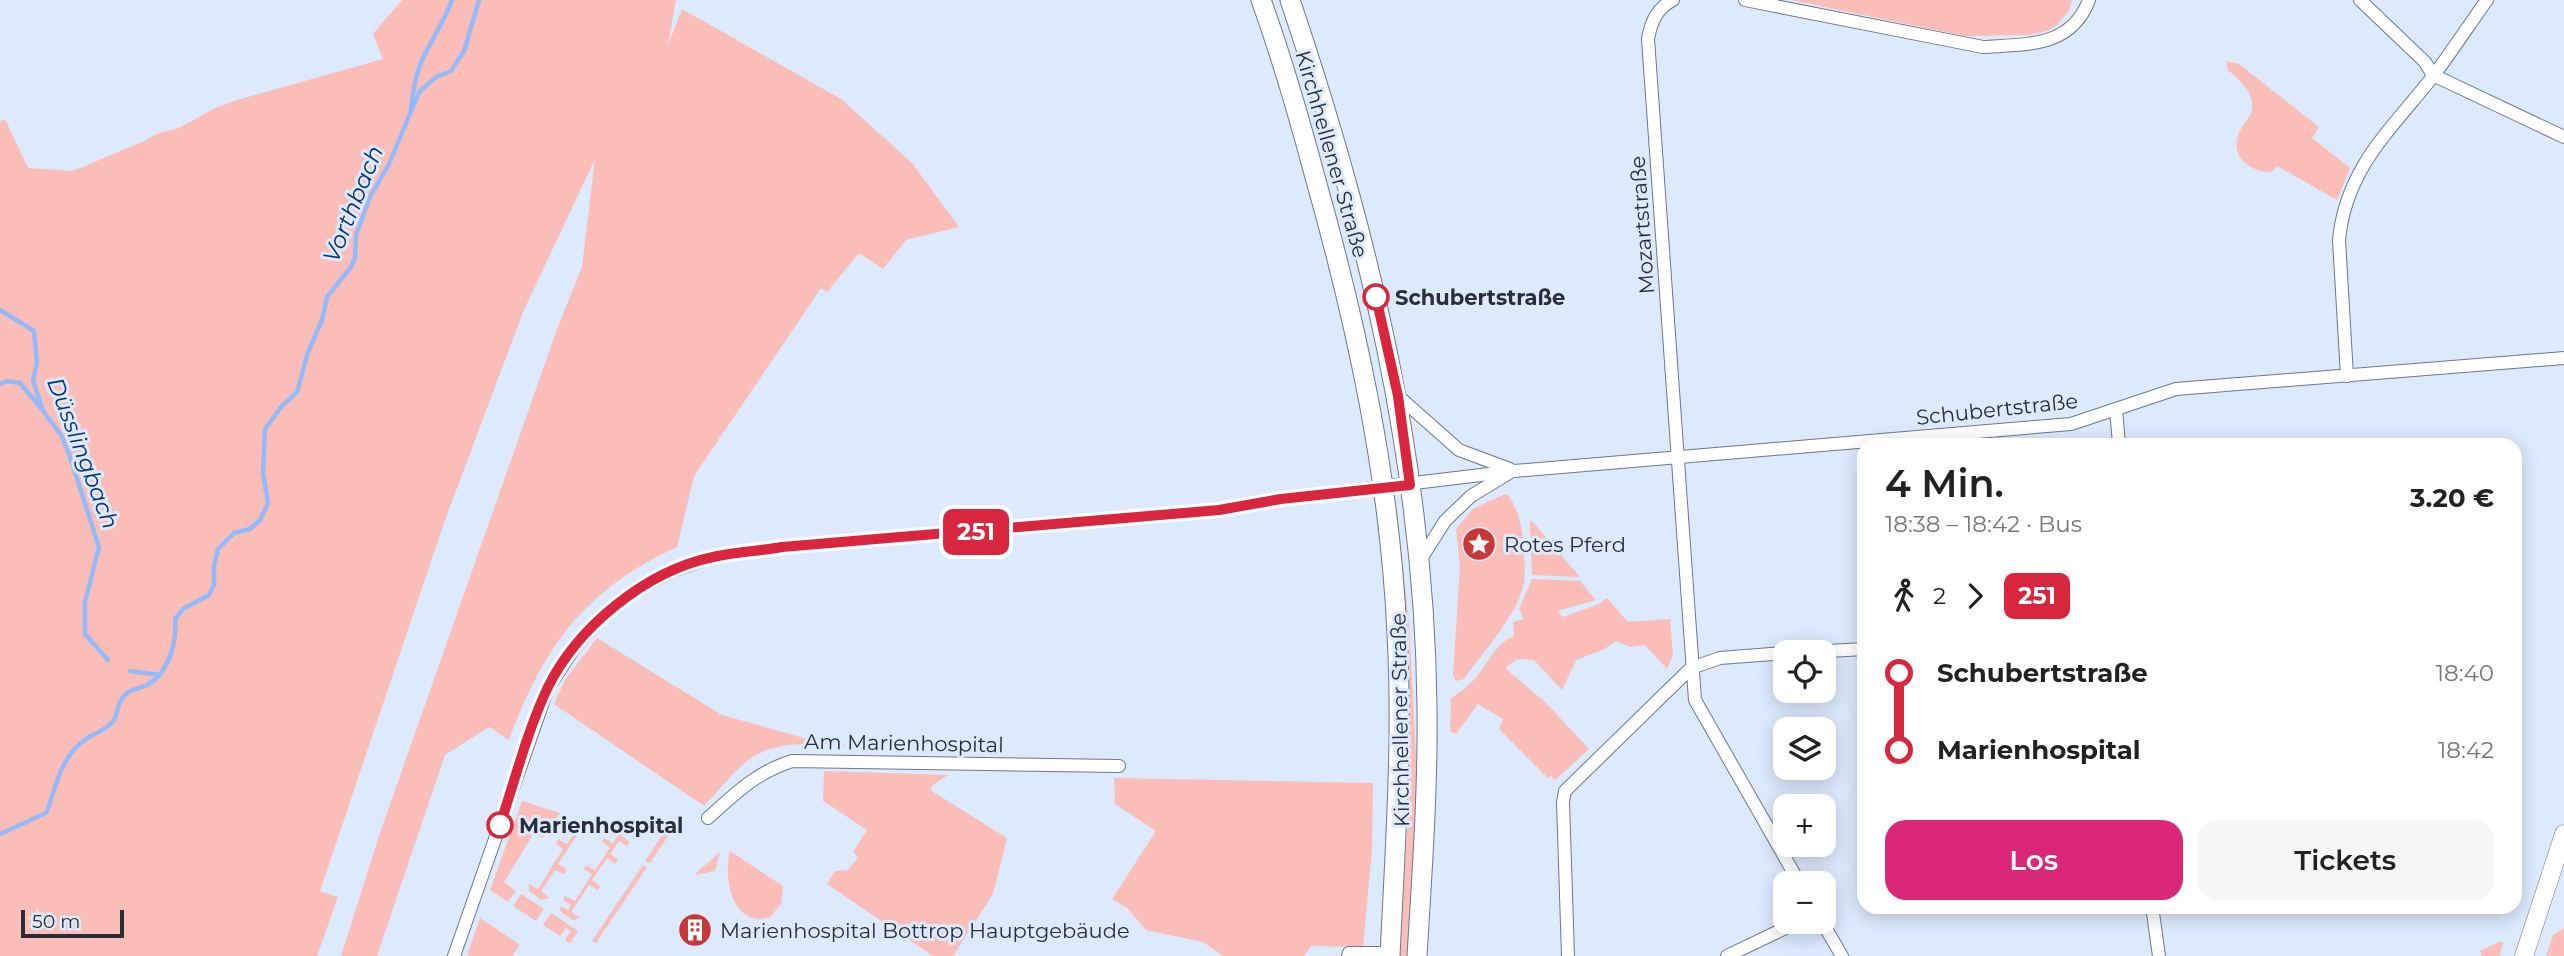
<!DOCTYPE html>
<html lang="de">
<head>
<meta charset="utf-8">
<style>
  :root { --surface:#fff; --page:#f6f6f6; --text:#222; --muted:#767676; --accent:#db2777 }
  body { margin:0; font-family:Montserrat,sans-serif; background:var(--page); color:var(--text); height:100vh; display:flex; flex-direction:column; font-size:26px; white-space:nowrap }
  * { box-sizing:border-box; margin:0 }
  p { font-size:23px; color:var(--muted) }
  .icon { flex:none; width:38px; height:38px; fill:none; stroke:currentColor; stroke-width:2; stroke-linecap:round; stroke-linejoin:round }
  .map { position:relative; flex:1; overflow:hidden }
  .side { position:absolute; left:1857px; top:438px; width:665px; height:476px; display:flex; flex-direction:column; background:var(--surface); border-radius:21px; box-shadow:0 4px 18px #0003 }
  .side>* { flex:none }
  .badge { padding:0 14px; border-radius:10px; font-size:24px; line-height:46px }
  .controls { position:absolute; left:1773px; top:640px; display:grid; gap:14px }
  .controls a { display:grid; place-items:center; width:63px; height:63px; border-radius:14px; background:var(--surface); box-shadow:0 4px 18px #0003; font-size:35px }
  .scale { position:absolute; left:21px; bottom:18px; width:103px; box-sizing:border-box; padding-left:7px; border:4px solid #292e37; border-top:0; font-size:19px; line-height:24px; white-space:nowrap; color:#292e37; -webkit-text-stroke:5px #dde9fd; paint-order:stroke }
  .map>.badge { position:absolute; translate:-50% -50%; box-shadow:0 0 0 4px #fff }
  .legs { display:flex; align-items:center; gap:10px; height:77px; padding:0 28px; font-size:23px }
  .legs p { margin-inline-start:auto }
  .headline { display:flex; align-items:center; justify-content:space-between; height:119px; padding:0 28px }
  h1 { font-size:38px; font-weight:600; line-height:52px }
  .action { display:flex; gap:14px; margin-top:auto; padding:14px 28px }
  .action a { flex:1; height:80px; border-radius:21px; background:var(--accent); color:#fff; font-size:28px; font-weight:600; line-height:80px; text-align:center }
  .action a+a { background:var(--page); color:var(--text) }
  ul { padding:0 28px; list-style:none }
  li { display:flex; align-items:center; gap:24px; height:77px; font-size:26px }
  li i { display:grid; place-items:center; width:10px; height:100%; margin:0 9px; background:currentColor }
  li i::after { content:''; width:18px; height:18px; margin:-9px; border:5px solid; border-radius:50%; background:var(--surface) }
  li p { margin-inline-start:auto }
  li:first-child i { background:linear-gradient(#0000 50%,currentColor 0) }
  li:last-child i { background:linear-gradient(currentColor 50%,#0000 0) }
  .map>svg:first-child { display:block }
  .green { fill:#fabdb8 }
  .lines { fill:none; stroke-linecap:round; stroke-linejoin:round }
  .stream { stroke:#94bafa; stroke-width:4.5 }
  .street-casing { stroke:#6b788d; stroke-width:14 }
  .secondary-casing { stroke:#6b788d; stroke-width:19 }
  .primary-casing { stroke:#6b788d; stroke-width:21 }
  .street { stroke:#fff; stroke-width:12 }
  .secondary { stroke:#fff; stroke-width:18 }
  .primary { stroke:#fff; stroke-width:19 }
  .line-1-casing { stroke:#fff; stroke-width:16 }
  .line-1 { stroke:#d7263d; stroke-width:10 }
  .stop-1-dot { fill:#fff; stroke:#d7263d; stroke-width:3.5 }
  .labels { text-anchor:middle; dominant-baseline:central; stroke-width:6; stroke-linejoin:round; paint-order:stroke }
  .street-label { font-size:21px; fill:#292e37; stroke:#dde9fd }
  .stop-label { font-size:21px; font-weight:bold; fill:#292e37; stroke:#dde9fd; text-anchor:start }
  .poi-label { font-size:21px; fill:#292e37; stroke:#dde9fd; text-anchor:start }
  .water-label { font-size:23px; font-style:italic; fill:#053179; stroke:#dde9fd }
</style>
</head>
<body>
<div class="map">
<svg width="2564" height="956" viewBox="0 0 2564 956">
  <rect width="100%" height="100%" fill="#dde9fd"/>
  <g class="green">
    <path d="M402,0h274l-8,45 14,-36 159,90 71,64 47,64 -53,13 -23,29 -24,-16 -32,39 -6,-4 -127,188 -17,71c-93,43 -133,99 -168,193l-20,-13 -44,28 -68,201h-36l39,-123 176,-501 26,-65 13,-108 -72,153 -78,208 -125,371 18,6 -21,59h-317v-834l5,-3 23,49 45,3 71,-30 12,-7 23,-6 34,-19 24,-9 146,-41 -10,-25z"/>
    <path d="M1791,0h281l-3,11 -13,15 -9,5 -18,4 -64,1z"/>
    <path d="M2226,61l13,3 80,63 -7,11 38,30 -13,32 -60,-34 -6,6c-23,0 -44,-18 -30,-43 5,-9 12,-13 11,-24 0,-15 -14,-26 -24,-35z"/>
    <path d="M1505,494l3,1c11,16 14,31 15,50 1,13 3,26 1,38 -8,35 -40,67 -60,96l-8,2 -3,-6 7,-109 -4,-37 17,-20z"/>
    <path d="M1397,510l12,113 8,151 -8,182h-10l10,-147 -2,-123 -12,-175z"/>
    <path d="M1530,521l3,1 47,55 -48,-2z"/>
    <path d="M1532,579l48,2 16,19 -38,11 5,6 36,-13 8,-6 21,24 42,-3 3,35 -6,15 -22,-24 -15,2 -14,-6 -11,8 -29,11 -14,30 -28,-30 -17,-1 -12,9 40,34 44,47 -34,31 -4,-4 -3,2 -49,-49 4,-10 -25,-15 -22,30 -6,-3 1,-33c10,-6 19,-13 26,-22 12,-14 19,-33 37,-40l-1,-14 11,-3 -5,-10z"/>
    <path d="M597,638l125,77 85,24 46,7c-34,-2 -78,-8 -107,16 -15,12 -28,30 -42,44l-150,-102 11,-24z"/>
    <path d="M824,771l124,4 -15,10 -3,5 77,48 -14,56 -40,62h-20l-106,-72 8,-13 13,-1 10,-13 -5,-5 14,-22 -44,-29z"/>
    <path d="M1114,778l259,5 -1,67 -9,97 -52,-1 -7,10h-81l-20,-14 -57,-12 -19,-22 -15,-9 44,-68 -41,-27z"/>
    <path d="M522,801l38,12 -17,25 -9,-5 -30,49 12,9 -8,11 -18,-12z"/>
    <path d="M674,818l4,3 -28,42 -5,-2z"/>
    <path d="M630,822l6,2v9l-9,-5 -5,8 8,6 -3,4 -8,-5 -9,13 8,5 -3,5 -8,-6 -15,22 8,6 -2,4 -9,-5 -18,27 9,6 -7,2 -13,-9 1,-5 7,4 3,-5 -8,-5 2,-4 10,5 17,-27 -8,-5 2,-4 9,5 15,-22 -8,-6 2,-4 9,5 9,-13 -6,-5 1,-2z"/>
    <path d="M589,823l5,4 -1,3 -9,-5 -26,39 9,6 -3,4 -9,-4 -14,21 8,7 -7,2 -13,-9v-7l9,5 25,-40 -7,-5 2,-5 9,5 8,-12 -7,-8z"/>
    <path d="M730,851l53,35 -2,18 -11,13c-38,12 -47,-39 -40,-66z"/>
    <path d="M720,852l-5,19 -20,4v-1z"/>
    <path d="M643,865l4,2 -51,76 -4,-2z"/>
    <path d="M521,894l23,15 -8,12 -23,-15z"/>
    <path d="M551,913l27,18 -8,12 -5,-3 6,-9 -5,-3 -6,8 -17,-11z"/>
    <path d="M480,918l40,27 -8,11h-45z"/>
    <path d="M2564,928v28h-18l7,-21z"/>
    <path d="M2499,942h5l-5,14h-17l-2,-5z"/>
  </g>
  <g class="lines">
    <g class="stream">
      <path d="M411,109c2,-17 4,-33 11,-49 10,-21 22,-38 30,-60"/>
      <path d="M0,310l34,21 3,31 -4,18 10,31 18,24 8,19 30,93 -14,55v32l23,26"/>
      <path d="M0,384l7,-3 13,2 20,24"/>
      <path d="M130,671l29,4"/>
      <path d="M0,834l46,-21c8,-18 10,-38 22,-55 3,-5 9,-12 14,-16 9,-8 23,-10 31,-21 5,-6 4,-18 10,-24 6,-8 16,-8 24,-12 22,-12 30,-43 28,-66l8,-10 26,-14 5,-10v-19l4,-17 16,-16 16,-4 10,-9 8,-17 -5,-30 2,-44 16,-22 16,-15 11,-40 14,-32 5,-23 24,-30 4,-9 1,-23 14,-38 19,-33 30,-72 17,-15 15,-6 13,-20 15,-51"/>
    </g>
    <g class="street-casing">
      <g id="street">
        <path d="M1673,0c-16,8 -22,22 -25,39l47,661 105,184"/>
        <path d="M1745,0l238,47c43,-3 88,1 106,-47"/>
        <path d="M2360,0l65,62 8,13 131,62"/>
        <path d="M2347,376l-8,-136c7,-73 53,-111 95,-165 18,-24 35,-50 53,-75"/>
        <path d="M1398,396l61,54 51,19"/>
        <path d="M2116,409l3,35"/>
        <path d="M1419,562l26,-41 26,-25 38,-23"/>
        <path d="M1794,653l70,-4"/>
        <path d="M708,818c28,-25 47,-45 84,-57l327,5"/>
        <path d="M2152,906l7,50"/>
        <path d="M1822,922l20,34"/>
        <path d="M454,956l94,-268 27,-41 29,-33 33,-25 36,-18 38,-14 71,-10 437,-37 62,-11 233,-28 557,-47 105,-35 388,-31"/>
        <path d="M1348,956l1,-3h41"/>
        <path d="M1568,956l-5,-154 2,-11 126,-123 29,-10 65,-5"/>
        <path d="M1727,956l71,-34"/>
      </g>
    </g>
    <g class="secondary-casing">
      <path id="secondary" d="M2524,956l40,-122"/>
    </g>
    <g class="primary-casing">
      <g id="primary">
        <path d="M1261,0c21,58 38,117 54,177 42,149 75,301 82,457 6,107 -2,215 -7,322"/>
        <path d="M1290,0c77,228 135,466 137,708 1,83 -5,165 -10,248"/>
      </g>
    </g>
    <use href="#street" class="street"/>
    <use href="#secondary" class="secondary"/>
    <use href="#primary" class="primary"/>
  </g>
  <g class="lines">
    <g class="line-1-casing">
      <path id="line-1" d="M500,825c15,-45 27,-93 47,-136 30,-62 99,-118 166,-132 23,-5 46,-6 69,-10l437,-37 62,-11 129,-14 -12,-89 -22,-99"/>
    </g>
    <use href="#line-1" class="line-1"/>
  </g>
  <defs>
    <g id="sight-disc" transform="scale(1.75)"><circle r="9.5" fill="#c73839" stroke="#dde9fd"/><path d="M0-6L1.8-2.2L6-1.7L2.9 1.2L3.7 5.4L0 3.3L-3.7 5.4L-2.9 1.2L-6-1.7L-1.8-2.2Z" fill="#fff"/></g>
    <g id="building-disc" transform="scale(1.75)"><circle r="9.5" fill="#c73839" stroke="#dde9fd"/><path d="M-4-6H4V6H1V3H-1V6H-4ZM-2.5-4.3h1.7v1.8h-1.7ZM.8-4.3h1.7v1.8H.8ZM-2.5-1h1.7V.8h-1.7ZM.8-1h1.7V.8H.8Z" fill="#fff"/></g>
  </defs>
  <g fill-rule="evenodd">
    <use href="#sight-disc" x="1479" y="544"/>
    <use href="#building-disc" x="695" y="930"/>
  </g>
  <g class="stop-1-dot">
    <circle cx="1376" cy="297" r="12"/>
    <circle cx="500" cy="825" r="12"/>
  </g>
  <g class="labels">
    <g class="street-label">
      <text transform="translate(1332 154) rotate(74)">Kirchhellener Straße</text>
      <text transform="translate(1642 225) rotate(-94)">Mozartstraße</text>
      <text transform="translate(1997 409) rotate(-6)">Schubertstraße</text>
      <text transform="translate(1400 720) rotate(-91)">Kirchhellener Straße</text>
      <text transform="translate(904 743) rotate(1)">Am Marienhospital</text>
    </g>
    <g class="stop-label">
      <text x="1395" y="297">Schubertstraße</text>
      <text x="519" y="825">Marienhospital</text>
    </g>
    <g class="poi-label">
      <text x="1504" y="544">Rotes Pferd</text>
      <text x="720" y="930">Marienhospital Bottrop Hauptgebäude</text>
    </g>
    <g class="water-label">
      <text transform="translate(353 204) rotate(-68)">Vorthbach</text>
      <text transform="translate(83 453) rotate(69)">Düsslingbach</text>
    </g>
  </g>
</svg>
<div class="controls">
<a><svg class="icon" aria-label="locate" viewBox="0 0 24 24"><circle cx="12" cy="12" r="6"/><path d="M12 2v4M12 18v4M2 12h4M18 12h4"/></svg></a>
<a><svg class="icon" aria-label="layers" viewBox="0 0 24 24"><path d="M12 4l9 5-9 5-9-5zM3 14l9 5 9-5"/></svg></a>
<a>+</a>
<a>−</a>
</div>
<div class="scale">50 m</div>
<b class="badge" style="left:976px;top:532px;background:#d7263d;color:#fff">251</b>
<section class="side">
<div class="headline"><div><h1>4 Min.</h1><p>18:38 – 18:42 · Bus</p></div><b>3.20 €</b></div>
<div class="legs"><svg class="icon" aria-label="walk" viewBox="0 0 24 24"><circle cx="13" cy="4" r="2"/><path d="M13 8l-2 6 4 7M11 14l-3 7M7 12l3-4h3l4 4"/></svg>2<svg class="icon" aria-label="forward" viewBox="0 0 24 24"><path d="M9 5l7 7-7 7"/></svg><b class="badge" style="background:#d7263d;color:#fff">251</b></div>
<ul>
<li><i style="color:#d7263d"></i><b>Schubertstraße</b><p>18:40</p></li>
<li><i style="color:#d7263d"></i><b>Marienhospital</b><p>18:42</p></li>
</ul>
<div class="action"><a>Los</a><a>Tickets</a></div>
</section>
</div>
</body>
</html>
